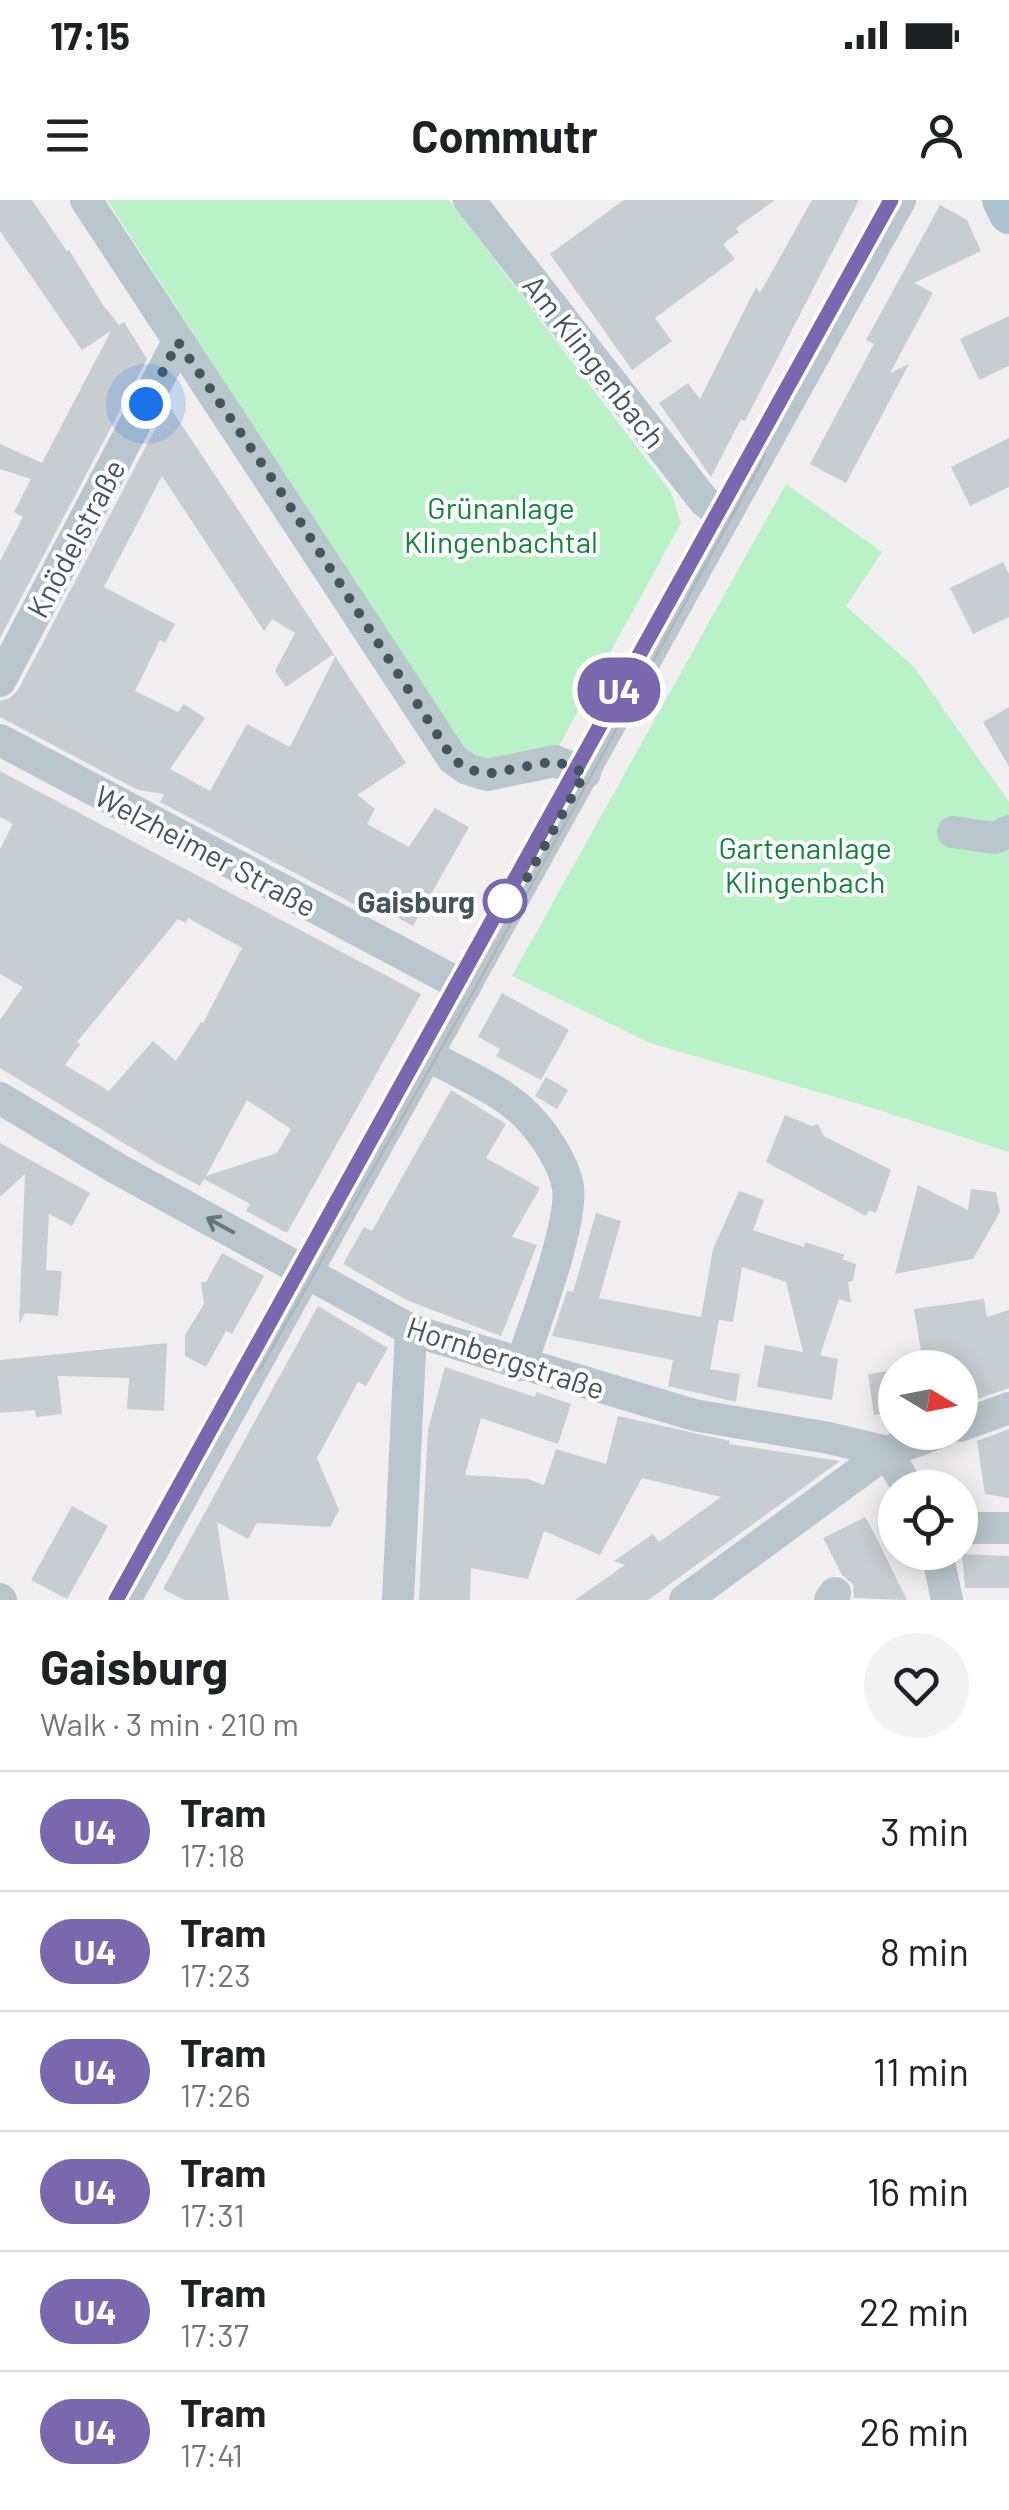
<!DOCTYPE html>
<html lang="en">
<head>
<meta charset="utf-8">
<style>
  :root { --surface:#fff; --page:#f2f2f2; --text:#202124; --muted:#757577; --line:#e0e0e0 }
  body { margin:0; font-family:Barlow,sans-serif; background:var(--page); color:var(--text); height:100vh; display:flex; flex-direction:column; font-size:38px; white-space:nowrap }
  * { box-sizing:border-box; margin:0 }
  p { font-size:32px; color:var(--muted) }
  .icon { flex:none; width:55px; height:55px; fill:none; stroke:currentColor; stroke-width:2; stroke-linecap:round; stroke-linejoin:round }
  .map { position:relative; height:1400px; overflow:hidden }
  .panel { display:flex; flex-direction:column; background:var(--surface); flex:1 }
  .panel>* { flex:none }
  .badge { padding:0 20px; border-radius:32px; font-size:35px; line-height:65px }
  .needle { width:65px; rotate:100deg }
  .tools { position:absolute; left:878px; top:1150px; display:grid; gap:20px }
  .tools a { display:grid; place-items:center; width:100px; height:100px; border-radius:50%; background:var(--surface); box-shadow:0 5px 25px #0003; font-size:50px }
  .you { position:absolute; width:50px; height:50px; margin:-25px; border:8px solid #fff; border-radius:50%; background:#1a73e8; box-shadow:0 0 0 15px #1a73e833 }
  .map>.badge { position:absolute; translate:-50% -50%; box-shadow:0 0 0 5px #fff }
  .round { display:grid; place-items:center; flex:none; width:105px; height:105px; border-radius:52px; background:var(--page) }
  .headline { display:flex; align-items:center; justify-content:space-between; height:170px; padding:0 40px }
  h1 { font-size:48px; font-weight:700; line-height:75px }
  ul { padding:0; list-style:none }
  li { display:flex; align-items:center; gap:30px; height:120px; padding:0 40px; border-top:2px solid var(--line) }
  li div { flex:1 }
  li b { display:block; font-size:38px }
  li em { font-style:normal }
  li .badge { min-width:110px; font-weight:700; text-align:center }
  .status { display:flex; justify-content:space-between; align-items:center; height:70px; padding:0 50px; background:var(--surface); direction:ltr }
  .status svg { height:28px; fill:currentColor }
  header { display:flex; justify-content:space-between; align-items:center; height:130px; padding:0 40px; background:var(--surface); font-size:45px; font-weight:700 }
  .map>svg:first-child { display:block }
  .green { fill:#b9f2c7 }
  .building { fill:#c8cdd2; fill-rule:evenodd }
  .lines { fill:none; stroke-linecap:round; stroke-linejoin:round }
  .minor { stroke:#b9c6cd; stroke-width:32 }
  .major { stroke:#acc3d0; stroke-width:40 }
  .tram { stroke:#b0b5ba; stroke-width:2.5 }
  .oneway { stroke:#68777f }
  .line-casing { stroke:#fff; stroke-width:22 }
  .line { stroke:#7a68ae; stroke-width:15 }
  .walk { stroke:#45555e; stroke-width:10; stroke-dasharray:0 18 }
  .stop-dot { fill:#fff; stroke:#7a68ae; stroke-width:5 }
  .labels { text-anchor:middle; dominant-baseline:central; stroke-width:8; stroke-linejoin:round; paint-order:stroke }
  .street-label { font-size:30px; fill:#45555e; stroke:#fff }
  .park-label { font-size:30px; fill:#10853a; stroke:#fff }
  .stop-label { font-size:30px; font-weight:bold; fill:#45555e; stroke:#fff; text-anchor:end }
</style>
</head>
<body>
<div class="status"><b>17:15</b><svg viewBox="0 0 49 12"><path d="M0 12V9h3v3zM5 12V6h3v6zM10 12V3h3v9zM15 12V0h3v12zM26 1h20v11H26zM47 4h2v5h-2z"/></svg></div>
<header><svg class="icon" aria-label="menu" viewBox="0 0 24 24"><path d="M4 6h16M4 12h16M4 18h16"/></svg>Commutr<svg class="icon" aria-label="person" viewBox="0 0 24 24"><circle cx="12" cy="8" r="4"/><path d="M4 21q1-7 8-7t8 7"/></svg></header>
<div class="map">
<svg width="1009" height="1400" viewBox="0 0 1009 1400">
  <rect width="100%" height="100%" fill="#f1eeef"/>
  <g class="green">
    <path d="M107,0h342l222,292 10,31 -134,245 -29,11 -58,-33z"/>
    <path d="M786,284l96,68 -36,54 68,61 95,135v350l-143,-46 -216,-63 -138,-67z"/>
  </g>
  <g class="building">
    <path d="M0,0h32l35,51 2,-1 34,55 16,20 5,-3 23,37 -147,279v-77l23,-44 -9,-5 17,-33 -31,-10v-25l42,19 69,-132 -29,19 -82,-119z"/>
    <path d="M624,0h151l-39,28 3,4 -16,12 12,15 -80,59 17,23 -40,29 -82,-116z"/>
    <path d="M812,0h47l-114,221 -4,-2 -30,58 -52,-74 29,-20 12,16 56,-112 4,6z"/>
    <path d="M940,5l27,15 14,31 -67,32 19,10 -43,80 19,-9 -63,119 -36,-19 64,-120 -8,-4z"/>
    <path d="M1009,116v50l-30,14 -19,-41z"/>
    <path d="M171,209l235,354 -49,32 18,14 -8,15 42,23 26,-39 34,19 -56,99 -36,-20 -4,8 -213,-112 4,-8 -26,-4 -138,-73v-16l10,-3 8,-8 145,-276zM162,276l102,155 8,-12 23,14 -20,38 11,16 46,-32 3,2 -45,90 -43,-23 -37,67 -40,-22 35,-51 -21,-14 -6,8 -43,-21 25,-51 5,3 10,-19 -71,-37z"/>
    <path d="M1009,238v49l-39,19 -19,-39z"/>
    <path d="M1003,362l6,12v43l-36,17 -23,-46z"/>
    <path d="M1009,507v60l-26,-45z"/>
    <path d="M0,571l421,223 -134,239 -41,-22 4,-7 -46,-25 -4,7 -45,-24 -155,-94v-48l23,-33 -23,-13v-125l13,-25 -13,-7zM188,718l54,30 -39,75 -2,-1 -25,39 -23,-20 -44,50 -44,-26 15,-21 -3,-2 101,-123 8,4zM247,900l44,29 -14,24 -71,23z"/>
    <path d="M502,793l67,37 -28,50 -45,-24 4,-7 -22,-12z"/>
    <path d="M546,877l22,13 -11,19 -22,-13z"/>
    <path d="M451,890l55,34 -20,34 54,30 -28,49 25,8 -36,91 -95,-36 -63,-36 21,-37 8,4z"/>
    <path d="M785,915l27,11 6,-2 6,12 67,34 -15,43 -7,-3 -3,6 -100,-54z"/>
    <path d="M0,943l90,50 -18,33 -23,-12 -3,56 16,1 -4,45 -33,-3 -6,11 6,-150 -25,23z"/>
    <path d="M918,985l50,25 3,-21 25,3 4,20 -27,47 -78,15z"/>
    <path d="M739,991l25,9 -11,30 51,17 1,-5 40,13 -3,4 14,5 -3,17 -5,1 3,21 -12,-4 -19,56 18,4 -6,41 -75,-13 8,-42 38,7 -17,-70 -44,-15 -9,55 -27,-4 13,2 -9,49 30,5 -4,28 -68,-16 5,-26 -121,-24 15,-45 6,1 23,-79 25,8 -22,77 102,19 12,-68z"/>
    <path d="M222,1053l42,23 -32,58 -6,-3 -20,36 -21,-11v-21l19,-31 -3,-22h5z"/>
    <path d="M984,1099l3,18 22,-7v78l-49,17v-37h-36l-10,-59z"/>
    <path d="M318,1106l70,42 -22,38 -8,-4 -41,76 22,52 -9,17 -73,-4 -9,16 -31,-17 12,78h-45l-21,-11z"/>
    <path d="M167,1143l-3,68 -37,-2 2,-31 -71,-2 4,38 -26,3 -1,-7 -35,3v-53z"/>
    <path d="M445,1167l90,30 1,-5 35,12 -13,40 -77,-26 -16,57 63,4 16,6 12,-36 50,15 12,-48 112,25 -1,3 111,17 -192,139h-73l50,-35 -11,-4 39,-27 6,8 62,-45 -79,-19 -42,77 -56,-24 -16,48 -57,-11 -1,32h-51l9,-171z"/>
    <path d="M895,1170v42l-21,3 -6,-41z"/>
    <path d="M1009,1229v69l-24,-4 -8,-53z"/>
    <path d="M72,1306l36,20 -41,73 -36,-19z"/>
    <path d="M865,1317l9,16 33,67 -53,-2 -1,-14 -11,-9 -19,-37z"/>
    <path d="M962,1354l47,2v32h-44z"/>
  </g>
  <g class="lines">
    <g class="minor">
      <path d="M86,0l367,559 14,10 20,6 68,-14 30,12"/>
      <path d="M469,0l236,302 20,15"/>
      <path d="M0,481l178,-339"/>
      <path d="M0,540l465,247"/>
      <path d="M953,632l42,6 14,-7"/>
      <path d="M428,855c32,19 71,33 98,60 17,17 38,48 42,72 5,37 -34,139 -47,178"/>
      <path d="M0,898l116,70 295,162 283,85 135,23 58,14 54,-20"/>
      <path d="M960,1226l49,-18"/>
      <path d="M887,1252l21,36"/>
      <path d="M960,1328h49"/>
      <path d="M937,1352l10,48"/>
      <path d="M0,1399l1,1"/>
      <path d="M125,1400l775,-1400"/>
      <path d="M398,1400l13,-270"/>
      <path d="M685,1400l202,-148"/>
      <path d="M830,1400l5,-7"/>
    </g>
    <path class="major" d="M1002,0l7,14"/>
    <g class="tram">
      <path d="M258,1173l224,-397 284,-522"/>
      <path d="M116,1400l775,-1400"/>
    </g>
  </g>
  <defs><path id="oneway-shaft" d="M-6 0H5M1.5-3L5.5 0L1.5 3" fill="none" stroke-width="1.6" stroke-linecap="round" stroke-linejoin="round" transform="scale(2.5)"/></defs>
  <use class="oneway" href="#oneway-shaft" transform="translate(220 1025) rotate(-151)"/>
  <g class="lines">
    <g class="line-casing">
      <path id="line" d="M116,1400l775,-1400"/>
    </g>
    <use href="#line" class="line"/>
    <path class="walk" d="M146,204l32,-62 97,141 178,276 14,10 20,5 68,-13 30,12 -72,130 -8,-2"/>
  </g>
  <circle class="stop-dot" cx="505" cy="701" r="20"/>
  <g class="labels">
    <g class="street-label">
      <text transform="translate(595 161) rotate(52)">Am Klingenbach</text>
      <text transform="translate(75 338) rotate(-62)">Knödelstraße</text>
      <text transform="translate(206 650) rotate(28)">Welzheimer Straße</text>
      <text transform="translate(506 1157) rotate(18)">Hornbergstraße</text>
    </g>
    <g class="park-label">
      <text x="501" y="307">Grünanlage<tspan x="501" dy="34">Klingenbachtal</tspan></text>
      <text x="805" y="647">Gartenanlage<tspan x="805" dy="34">Klingenbach</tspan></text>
    </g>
    <g class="stop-label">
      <text x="475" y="701">Gaisburg</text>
    </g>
  </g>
</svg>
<div class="tools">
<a><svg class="needle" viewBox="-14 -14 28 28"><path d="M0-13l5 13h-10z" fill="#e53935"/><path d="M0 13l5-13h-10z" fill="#757577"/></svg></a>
<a><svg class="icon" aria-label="locate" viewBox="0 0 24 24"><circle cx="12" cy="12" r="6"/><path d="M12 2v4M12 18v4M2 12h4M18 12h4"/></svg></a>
</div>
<div class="you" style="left:146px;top:204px"></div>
<b class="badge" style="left:619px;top:490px;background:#7a68ae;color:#fff">U4</b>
</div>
<section class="panel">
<div class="headline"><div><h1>Gaisburg</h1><p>Walk · 3 min · 210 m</p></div><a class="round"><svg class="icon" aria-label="heart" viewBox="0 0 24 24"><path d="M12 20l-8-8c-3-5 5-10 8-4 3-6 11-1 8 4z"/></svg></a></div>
<ul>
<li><span class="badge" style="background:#7a68ae;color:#fff">U4</span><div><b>Tram</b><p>17:18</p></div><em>3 min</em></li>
<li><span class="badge" style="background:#7a68ae;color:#fff">U4</span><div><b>Tram</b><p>17:23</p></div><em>8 min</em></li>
<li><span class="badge" style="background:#7a68ae;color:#fff">U4</span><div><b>Tram</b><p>17:26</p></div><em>11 min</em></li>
<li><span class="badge" style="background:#7a68ae;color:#fff">U4</span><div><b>Tram</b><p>17:31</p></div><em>16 min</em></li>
<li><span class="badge" style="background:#7a68ae;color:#fff">U4</span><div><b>Tram</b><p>17:37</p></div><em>22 min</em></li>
<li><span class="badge" style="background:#7a68ae;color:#fff">U4</span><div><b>Tram</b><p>17:41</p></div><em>26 min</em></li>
</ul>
</section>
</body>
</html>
